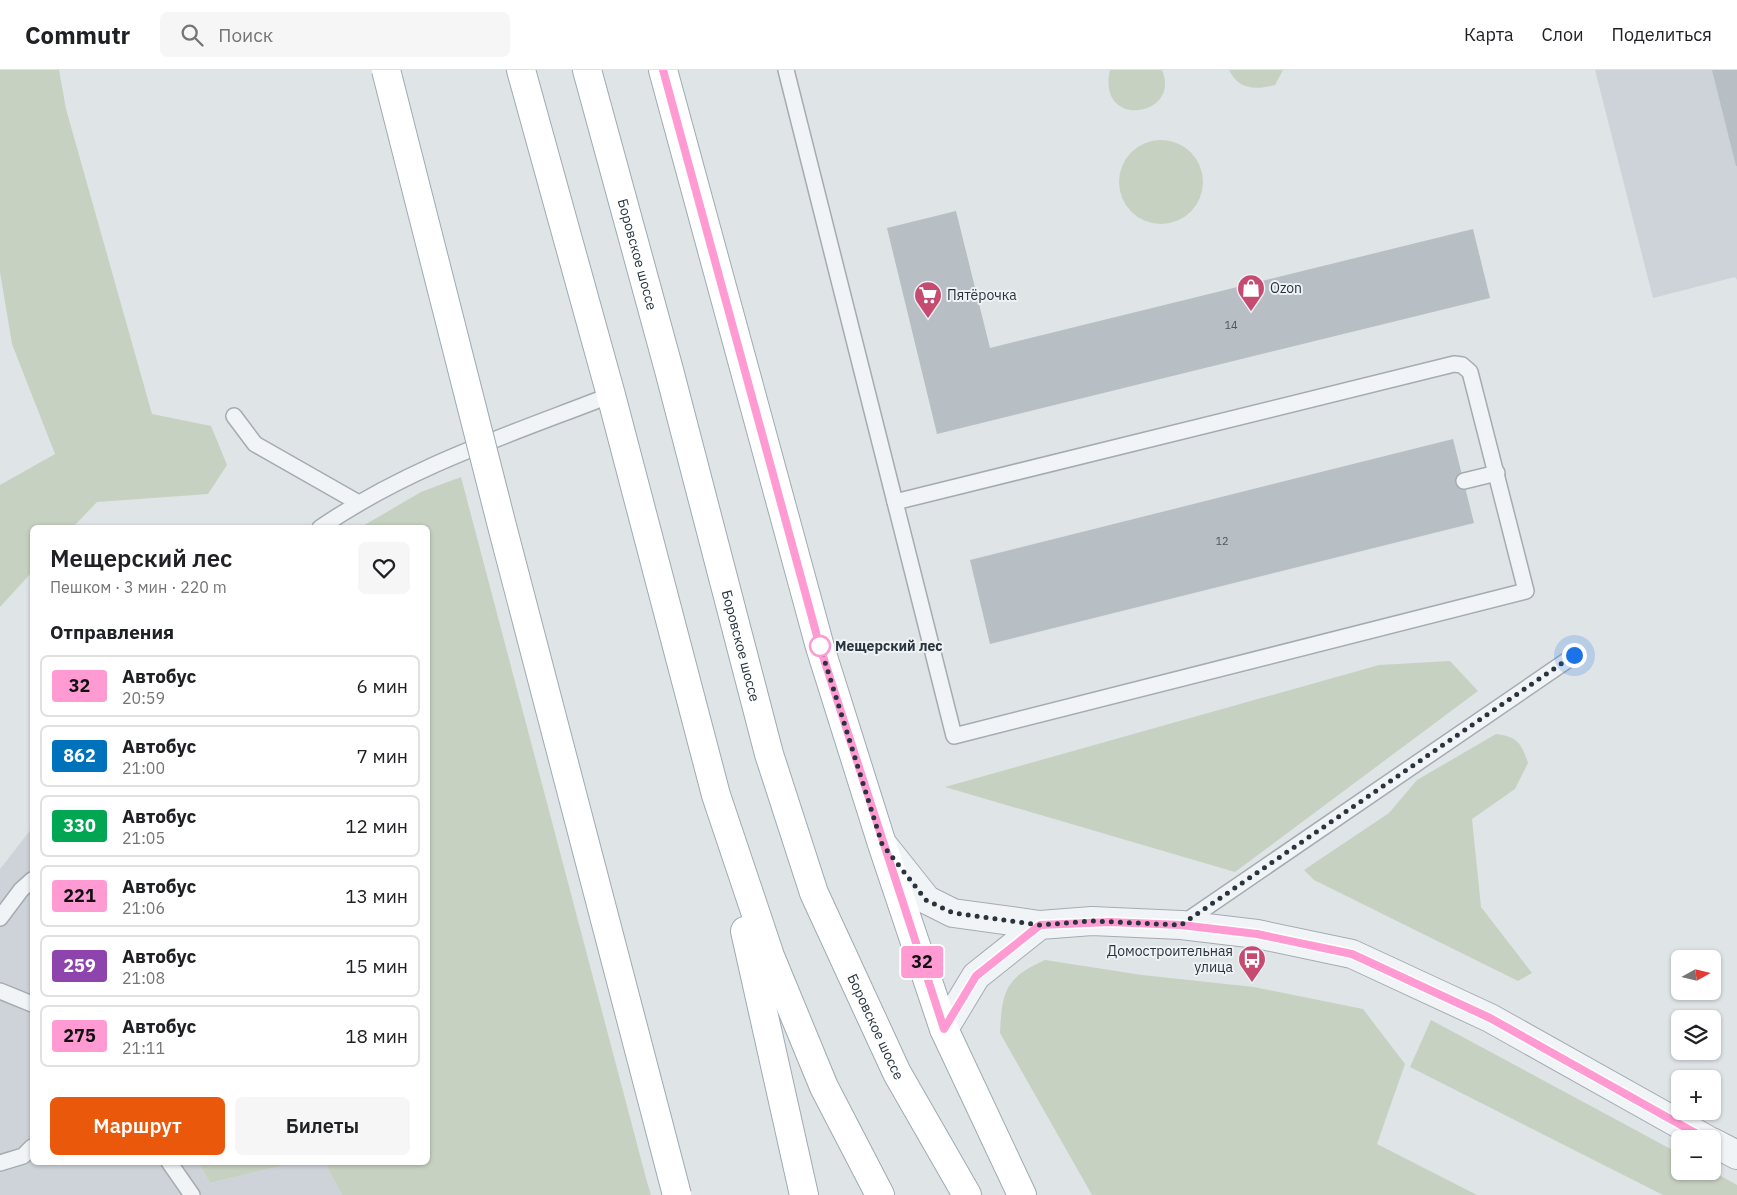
<!DOCTYPE html>
<html lang="ru">
<head>
<meta charset="utf-8">
<style>
  :root { --surface:#fff; --page:#f6f6f6; --text:#202124; --muted:#757577; --line:#e0e0e0; --accent:#ea580c }
  body { margin:0; font-family:"IBM Plex Sans",sans-serif; background:var(--page); color:var(--text); height:100vh; display:flex; flex-direction:column; font-size:19px; white-space:nowrap }
  * { box-sizing:border-box; margin:0 }
  p { font-size:16px; color:var(--muted) }
  .icon { flex:none; width:28px; height:28px; fill:none; stroke:currentColor; stroke-width:2; stroke-linecap:round; stroke-linejoin:round }
  .map { position:relative; flex:1; overflow:hidden }
  .panel { position:absolute; left:30px; top:455px; width:400px; height:640px; display:flex; flex-direction:column; background:var(--surface); border-radius:8px; box-shadow:0 1px 4px #0004 }
  .panel>* { flex:none }
  .badge { padding:0 10px; border-radius:4px; font-size:18px; line-height:32px }
  .needle { width:32px; rotate:82deg }
  .tools { position:absolute; left:1671px; top:880px; display:grid; gap:10px }
  .tools a { display:grid; place-items:center; width:50px; height:50px; border-radius:8px; background:var(--surface); box-shadow:0 1px 4px #0004; font-size:25px }
  .you { position:absolute; width:25px; height:25px; margin:-12px; border:4px solid #fff; border-radius:50%; background:#1a73e8; box-shadow:0 0 0 8px #1a73e833 }
  .map>.badge { position:absolute; translate:-50% -50%; box-shadow:0 0 0 2px #fff }
  h2 { padding:0 20px; font-size:19px; line-height:45px }
  .round { display:grid; place-items:center; flex:none; width:52px; height:52px; border-radius:8px; background:var(--page) }
  .overview { display:flex; align-items:center; justify-content:space-between; height:85px; padding:0 20px }
  h1 { font-size:24px; font-weight:600; line-height:38px }
  .primary-button { display:flex; gap:10px; margin-top:auto; padding:10px 20px }
  .primary-button a { flex:1; height:58px; border-radius:8px; background:var(--accent); color:#fff; font-size:20px; font-weight:600; line-height:58px; text-align:center }
  .primary-button a+a { background:var(--page); color:var(--text) }
  ul { padding:0; list-style:none }
  li { display:flex; align-items:center; gap:15px; height:62px; margin:0 10px 8px; padding:0 10px; border:2px solid var(--line); border-radius:8px }
  li div { flex:1 }
  li b { display:block; font-size:19px }
  li em { font-style:normal }
  li .badge { min-width:55px; font-weight:700; text-align:center }
  header { display:flex; align-items:center; gap:30px; box-sizing:border-box; height:70px; padding:0 25px; background:var(--surface); border-bottom:1px solid var(--line) }
  header strong { font-size:24px }
  nav { display:flex; gap:28px; margin-inline-start:auto; font-size:18px }
  .search { width:350px; height:45px; background:var(--page); display:flex; align-items:center; gap:12px; box-sizing:border-box; padding:0 18px; border-radius:8px; color:var(--muted); font-size:19px }
  .map>svg:first-child { display:block }
  .built { fill:#cdd3d9 }
  .green { fill:#c7d1c1 }
  .building { fill:#b7bec4 }
  .lines { fill:none; stroke-linecap:round; stroke-linejoin:round }
  .service-casing { stroke:#a5acb1; stroke-width:18 }
  .minor-casing { stroke:#a5acb1; stroke-width:30 }
  .primary-casing { stroke:#9faab2; stroke-width:30 }
  .service { stroke:#f1f4f6; stroke-width:15 }
  .minor { stroke:#f1f4f6; stroke-width:28 }
  .primary { stroke:#fff; stroke-width:28 }
  .primary-bridge-casing { stroke:#9faab2; stroke-width:30; stroke-linecap:butt }
  .primary-bridge { stroke:#fff; stroke-width:28 }
  .line-casing { stroke:#fff; stroke-width:11 }
  .line { stroke:#ff9ad2; stroke-width:8 }
  .walk { stroke:#29343e; stroke-width:5; stroke-dasharray:0 9 }
  .stop-dot { fill:#fff; stroke:#ff9ad2; stroke-width:2.5 }
  .labels { text-anchor:middle; dominant-baseline:central; stroke-width:4; stroke-linejoin:round; paint-order:stroke }
  .number-label { font-size:11px; fill:#4c5660 }
  .street-label { font-size:14px; fill:#29343e; stroke:#eef2f5 }
  .poi-label { font-size:14px; fill:#29343e; stroke:#eef2f5; text-anchor:start }
  .stop-label { font-size:14px; font-weight:bold; fill:#29343e; stroke:#eef2f5; text-anchor:start }
</style>
</head>
<body>
<header>
<strong>Commutr</strong>
<div class="search"><svg class="icon" aria-label="search" viewBox="0 0 24 24"><circle cx="10" cy="10" r="6"/><path d="M15 15l6 6"/></svg>Поиск</div>
<nav><a>Карта</a><a>Слои</a><a>Поделиться</a></nav>
</header>
<div class="map">
<svg width="1737" height="1125" viewBox="0 0 1737 1125">
  <rect width="100%" height="100%" fill="#dfe4e7"/>
  <g class="built">
    <path d="M1595,0h142v210l-2,-3 -82,21z"/>
    <path d="M32,758v334l167,1 11,20 84,-20h31l17,32h-342v-326z"/>
  </g>
  <g class="green">
    <path d="M0,0h59l7,39 86,305 59,12 16,39 -19,29 -111,8 -24,25 -41,1v44l-32,35v-122l55,-31 -43,-110 -12,-72z"/>
    <path d="M1110,0h52c20,47 -66,60 -52,0z"/>
    <path d="M1229,0h54l-8,15c-20,5 -36,5 -46,-15z"/>
    <circle cx="1161" cy="112" r="42"/>
    <path d="M461,407l186,705 4,13h-309l-17,-32 103,-1v-634l-67,-1 60,-35z"/>
    <path d="M1450,591l28,30 -243,181 -290,-85 434,-122z"/>
    <path d="M1496,664c21,3 25,8 32,29l-13,26 -43,30 9,88 51,66 -14,8 -204,-101 -10,-10 85,-57 28,-33z"/>
    <path d="M1045,890l97,15 112,12 109,22 42,55 -28,80 100,51h-385l-92,-162c2,-42 5,-55 45,-73z"/>
    <path d="M1431,950l249,134v17h32l25,14v10h-74l-253,-128z"/>
    <path d="M199,1093h95l-84,20z"/>
  </g>
  <g class="building">
    <path d="M1712,0h25v96h-1z"/>
    <path d="M956,141l34,137 483,-119 17,69 -553,136 -50,-206z"/>
    <path d="M1453,369l21,84 -484,121 -20,-84z"/>
  </g>
  <g class="lines">
    <g class="service-casing">
      <g id="service">
        <path d="M786,0l109,432"/>
        <path d="M1454,294l8,1 8,7 56,219 -572,145 -59,-234z"/>
        <path d="M234,346l21,28 102,58"/>
        <path d="M1464,411l33,-8"/>
        <path d="M320,458c88,-61 191,-94 291,-133"/>
        <path d="M0,848l21,-28 11,-10"/>
        <path d="M1182,854l393,-269"/>
        <path d="M0,921l32,13"/>
        <path d="M169,1092l23,33"/>
        <path d="M0,1093l23,-7 9,-9"/>
      </g>
    </g>
    <g class="minor-casing">
      <g id="minor">
        <path d="M884,776l43,54 26,13 87,12"/>
        <path d="M944,959l32,-53 64,-51 52,-4 89,4 76,9 95,20 138,64 216,121"/>
        <path d="M1712,1072l25,13"/>
      </g>
    </g>
    <g class="primary-casing">
      <g id="primary">
        <path d="M521,0l90,325 105,400 54,161 54,131 56,108"/>
        <path id="s1" d="M587,0l82,300 100,384 45,139 83,180 70,122"/>
        <path d="M663,0l157,577 62,197 62,185 78,166"/>
        <path d="M745,861l59,264"/>
      </g>
    </g>
    <use href="#service" class="service"/>
    <use href="#minor" class="minor"/>
    <use href="#primary" class="primary"/>
    <g class="primary-bridge-casing">
      <path id="primary-bridge" d="M386,0l116,456 175,669"/>
    </g>
    <use href="#primary-bridge" class="primary-bridge"/>
  </g>
  <g class="lines">
    <g class="line-casing">
      <path id="line" d="M663,0l157,577 124,382 32,-53 64,-51 70,-3 71,3 76,9 95,20 138,64 216,121"/>
    </g>
    <use href="#line" class="line"/>
    <path class="walk" d="M820,576l62,198 44,56 27,13 87,12 52,-4 89,4 393,-270"/>
  </g>
  <defs>
    <g id="shop-pin" transform="scale(1.4375)"><path d="M0 17L-7.5 6A9.5 9.5 0 1 1 7.5 6Z" fill="#c64b70" stroke="#eef2f5"/><path d="M-5-2.5h2.3a2.7 3.5 0 0 1 5.4 0H5L5.5 6h-11ZM-1.5-2.5h3a1.5 2.3 0 0 0-3 0Z" fill="#fff"/></g>
    <g id="supermarket-pin" transform="scale(1.4375)"><path d="M0 17L-7.5 6A9.5 9.5 0 1 1 7.5 6Z" fill="#c64b70" stroke="#eef2f5"/><path d="M-6-5.5h2.5l.6 2H6L4.5 2H-2.5L-4.4-4H-6ZM-1.5 3.2a1.3 1.3 0 1 0 .1 0ZM3 3.2a1.3 1.3 0 1 0 .1 0Z" fill="#fff"/></g>
    <g id="bus-pin" transform="scale(1.4375)"><path d="M0 17L-7.5 6A9.5 9.5 0 1 1 7.5 6Z" fill="#c64b70" stroke="#eef2f5"/><path d="M-5-6H5V4H4V6H2V4H-2V6H-4V4H-5ZM-3.5-4V0h7V-4ZM-3.5 1.2v1.5H-2V1.2ZM2 1.2v1.5H3.5V1.2Z" fill="#fff"/></g>
  </defs>
  <g fill-rule="evenodd">
    <use href="#shop-pin" x="1251" y="218"/>
    <use href="#supermarket-pin" x="928" y="225"/>
    <use href="#bus-pin" x="1252" y="889"/>
  </g>
  <circle class="stop-dot" cx="820" cy="576" r="10"/>
  <g class="labels">
    <g class="number-label">
      <text x="1231" y="255">14</text>
      <text x="1222" y="471">12</text>
    </g>
    <g class="street-label">
      <text stroke="none"><textPath href="#s1" startOffset="191">Боровское шоссе</textPath></text>
      <text stroke="none"><textPath href="#s1" startOffset="596">Боровское шоссе</textPath></text>
      <text stroke="none"><textPath href="#s1" startOffset="1001">Боровское шоссе</textPath></text>
    </g>
    <g class="poi-label">
      <text x="1270" y="218">Ozon</text>
      <text x="947" y="225">Пятёрочка</text>
      <text x="1233" y="881" text-anchor="end">Домостроительная<tspan x="1233" dy="16">улица</tspan></text>
    </g>
    <g class="stop-label">
      <text x="835" y="576">Мещерский лес</text>
    </g>
  </g>
</svg>
<div class="tools">
<a><svg class="needle" viewBox="-14 -14 28 28"><path d="M0-13l5 13h-10z" fill="#e53935"/><path d="M0 13l5-13h-10z" fill="#757577"/></svg></a>
<a><svg class="icon" aria-label="layers" viewBox="0 0 24 24"><path d="M12 4l9 5-9 5-9-5zM3 14l9 5 9-5"/></svg></a>
<a>+</a>
<a>−</a>
</div>
<div class="you" style="left:1574px;top:585px"></div>
<b class="badge" style="left:922px;top:892px;background:#ff9ad2;color:#111">32</b>
<section class="panel">
<div class="overview"><div><h1>Мещерский лес</h1><p>Пешком · 3 мин · 220 m</p></div><a class="round"><svg class="icon" aria-label="heart" viewBox="0 0 24 24"><path d="M12 20l-8-8c-3-5 5-10 8-4 3-6 11-1 8 4z"/></svg></a></div>
<h2>Отправления</h2>
<ul>
<li><span class="badge" style="background:#ff9ad2;color:#111">32</span><div><b>Автобус</b><p>20:59</p></div><em>6 мин</em></li>
<li><span class="badge" style="background:#0072bc;color:#fff">862</span><div><b>Автобус</b><p>21:00</p></div><em>7 мин</em></li>
<li><span class="badge" style="background:#00a651;color:#fff">330</span><div><b>Автобус</b><p>21:05</p></div><em>12 мин</em></li>
<li><span class="badge" style="background:#ff9ad2;color:#111">221</span><div><b>Автобус</b><p>21:06</p></div><em>13 мин</em></li>
<li><span class="badge" style="background:#8e44ad;color:#fff">259</span><div><b>Автобус</b><p>21:08</p></div><em>15 мин</em></li>
<li><span class="badge" style="background:#ff9ad2;color:#111">275</span><div><b>Автобус</b><p>21:11</p></div><em>18 мин</em></li>
</ul>
<div class="primary-button"><a>Маршрут</a><a>Билеты</a></div>
</section>
</div>
</body>
</html>
